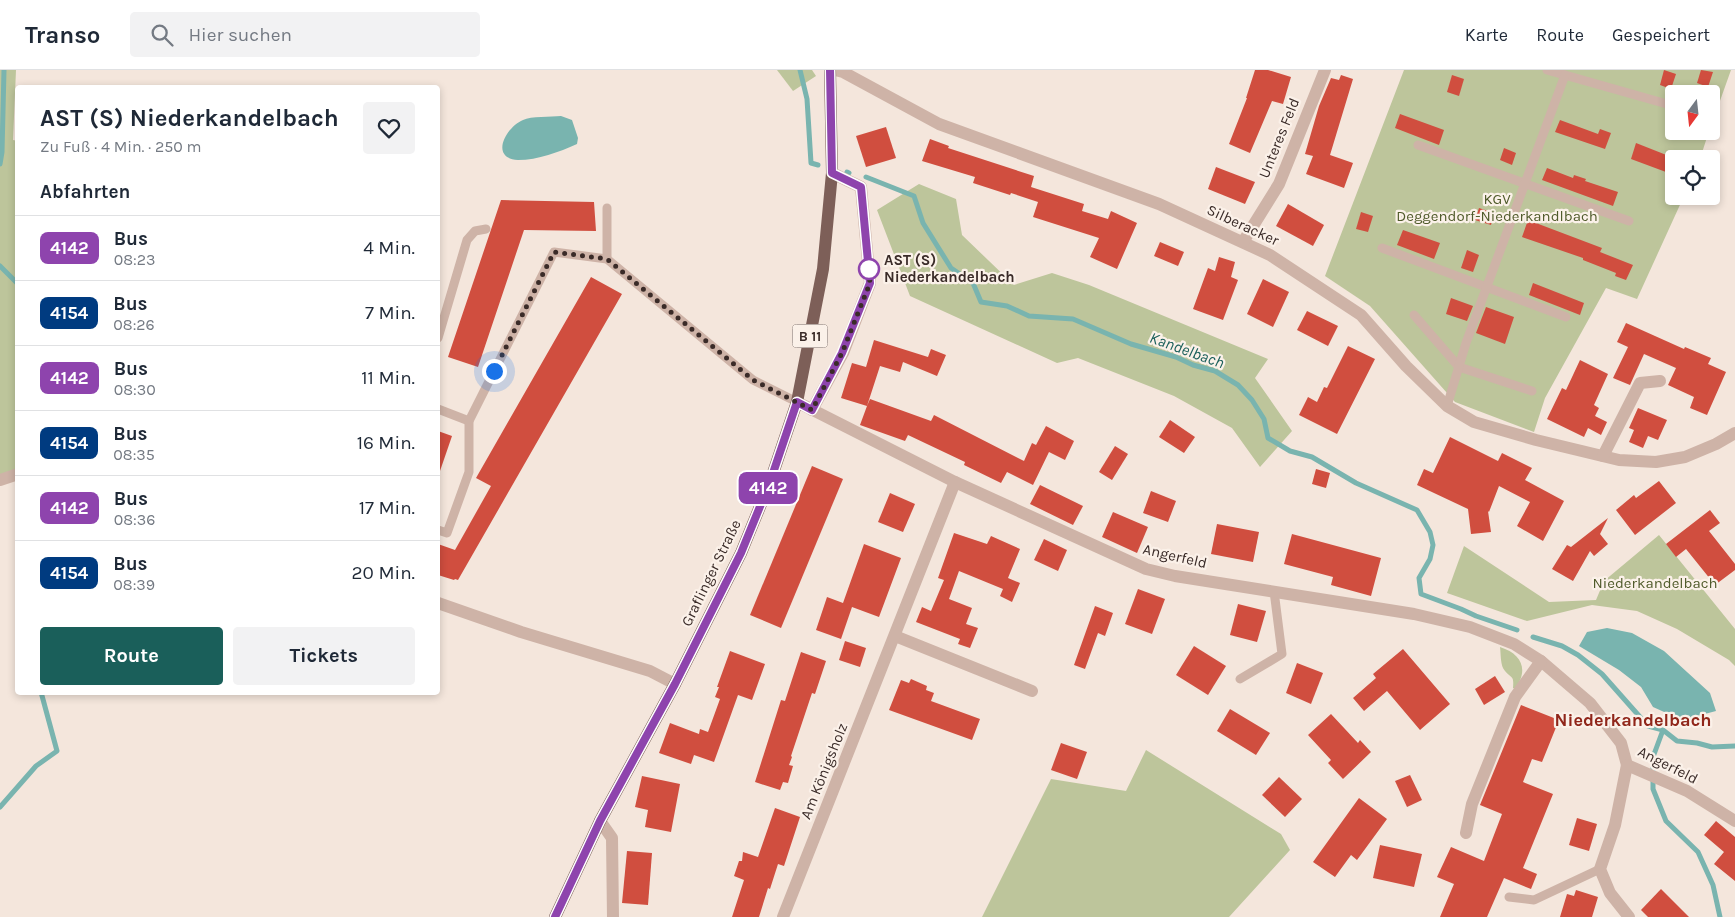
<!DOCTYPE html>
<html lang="de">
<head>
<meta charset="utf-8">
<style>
  :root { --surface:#fff; --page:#f2f2f3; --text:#1f2937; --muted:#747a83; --line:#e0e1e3; --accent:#1a5f5a }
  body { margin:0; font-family:Karla,sans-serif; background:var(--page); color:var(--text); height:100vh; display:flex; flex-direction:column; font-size:19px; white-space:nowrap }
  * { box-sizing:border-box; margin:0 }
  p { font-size:16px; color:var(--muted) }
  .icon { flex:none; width:28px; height:28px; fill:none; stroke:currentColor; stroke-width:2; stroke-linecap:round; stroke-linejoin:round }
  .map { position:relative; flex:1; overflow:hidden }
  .side { position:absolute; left:15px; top:15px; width:425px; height:610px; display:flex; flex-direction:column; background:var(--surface); border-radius:5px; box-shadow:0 2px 8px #0003 }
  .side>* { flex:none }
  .badge { padding:0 10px; border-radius:8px; font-size:18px; line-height:32px }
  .needle { width:32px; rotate:195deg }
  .buttons { position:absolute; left:1665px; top:15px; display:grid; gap:10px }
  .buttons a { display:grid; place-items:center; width:55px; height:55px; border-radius:5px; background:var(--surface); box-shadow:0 2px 8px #0003; font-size:25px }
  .you { position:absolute; width:25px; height:25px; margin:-12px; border:4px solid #fff; border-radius:50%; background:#1a73e8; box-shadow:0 0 0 8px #1a73e833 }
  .map>.badge { position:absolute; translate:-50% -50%; box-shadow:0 0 0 2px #fff }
  h2 { padding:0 25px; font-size:19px; line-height:45px }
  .round { display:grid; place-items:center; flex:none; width:52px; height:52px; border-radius:5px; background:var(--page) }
  .summary { display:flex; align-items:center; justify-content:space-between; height:85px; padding:0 25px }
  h1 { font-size:24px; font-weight:700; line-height:38px }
  .action { display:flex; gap:10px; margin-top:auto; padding:10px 25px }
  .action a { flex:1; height:58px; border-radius:5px; background:var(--accent); color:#fff; font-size:20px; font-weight:700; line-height:58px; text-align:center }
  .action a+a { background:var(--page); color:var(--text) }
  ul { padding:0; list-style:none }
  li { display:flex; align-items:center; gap:15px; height:65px; padding:0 25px; border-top:1px solid var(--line) }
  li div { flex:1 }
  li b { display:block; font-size:19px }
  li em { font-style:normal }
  li .badge { min-width:55px; font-weight:700; text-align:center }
  header { display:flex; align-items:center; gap:30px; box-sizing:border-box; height:70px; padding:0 25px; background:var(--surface); border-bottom:1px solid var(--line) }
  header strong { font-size:24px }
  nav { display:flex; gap:28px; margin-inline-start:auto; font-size:18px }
  .search { width:350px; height:45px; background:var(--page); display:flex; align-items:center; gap:12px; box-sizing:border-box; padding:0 18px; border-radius:5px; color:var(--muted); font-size:19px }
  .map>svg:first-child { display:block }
  .green { fill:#bdc59b }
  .water { fill:#79b4af }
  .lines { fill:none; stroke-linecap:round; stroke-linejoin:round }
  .stream { stroke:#79b4af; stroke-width:5 }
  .building { fill:#d04e3f }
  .lane { stroke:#ceb3a7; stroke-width:9 }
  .street { stroke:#ceb3a7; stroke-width:12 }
  .primary { stroke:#7d5f58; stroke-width:12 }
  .line-casing { stroke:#fff; stroke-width:11 }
  .line { stroke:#8e44ad; stroke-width:8 }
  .walk { stroke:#3a2b28; stroke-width:5; stroke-dasharray:0 9 }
  .stop-dot { fill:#fff; stroke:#8e44ad; stroke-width:2.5 }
  .labels { text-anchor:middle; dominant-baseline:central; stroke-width:4.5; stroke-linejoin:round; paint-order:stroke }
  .shield { fill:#fbf1e9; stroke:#746662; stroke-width:1 }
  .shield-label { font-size:14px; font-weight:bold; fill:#3a2b28 }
  .street-label { font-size:15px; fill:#3a2b28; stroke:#fbf1e9 }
  .park-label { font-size:15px; fill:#4f5a2a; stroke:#fbf1e9 }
  .stop-label { font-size:15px; font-weight:bold; fill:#3a2b28; stroke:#fbf1e9; text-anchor:start }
  .water-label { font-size:16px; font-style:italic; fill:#1a5f5a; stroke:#fbf1e9 }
  .quarter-label { font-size:18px; font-weight:bold; fill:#90261a; stroke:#fbf1e9 }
</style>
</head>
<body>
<header>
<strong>Transo</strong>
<div class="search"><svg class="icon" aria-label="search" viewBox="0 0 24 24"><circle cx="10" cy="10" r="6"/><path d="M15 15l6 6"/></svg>Hier suchen</div>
<nav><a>Karte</a><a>Route</a><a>Gespeichert</a></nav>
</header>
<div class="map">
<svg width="1735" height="847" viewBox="0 0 1735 847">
  <rect width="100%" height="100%" fill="#f4e6dc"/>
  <g class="green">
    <path d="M0,0h16l-3,70 5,1v335l-18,5z"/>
    <path d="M777,0h35l4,6 -23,15z"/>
    <path d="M1404,0h327l-20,56v-32h-37v37h35l-9,28h-26v37h10l-47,103 -31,-11 -61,110 -11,34 -79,-30 -85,-96 -45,-30z"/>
    <path d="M919,114l37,15 6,36 52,50 38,-12 37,12 179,74 -13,19 37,53 -32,36 -28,-39 -58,-32 -96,-38 -21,5 -147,-67 -33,-86z"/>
    <path d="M1659,465l76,94v37l-6,-6 -52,-31 -40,-18 -45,-6 -65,16 -80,-28 17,-47 85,56 47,-2 8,-19z"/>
    <path d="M1500,577c22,7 29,23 15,42l-2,-1c1,-13 -1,-9 -8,-17 -5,-5 -4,-17 -5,-24z"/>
    <path d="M1146,680l135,84 9,16 -61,67h-247l69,-138 75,12z"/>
  </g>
  <g class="water">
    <path d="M561,46l11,4 6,18 -1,6c-18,8 -39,16 -59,16 -29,-2 -12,-33 5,-40 8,-4 28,-3 38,-4z"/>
    <path d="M1607,558l25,5 32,18 46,42 6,18 -34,9 -29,-13 -12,-20 -22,-17 -40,-24 8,-14z"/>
  </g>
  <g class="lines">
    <g class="stream">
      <path d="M800,0l7,29 4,64 7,2"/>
      <path d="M0,94l2,-12 2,-82"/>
      <path d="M847,102l2,1"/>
      <path d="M866,107l48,19 9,27 28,45 22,15 8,19 26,4 22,10 44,3 58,25 45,13 17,8 22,6 23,14 14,15 12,19 4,19 22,13 22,6 44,26 61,27 13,22 3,13 -3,14 -11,19 2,16 40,15 15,7 41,14"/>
      <path d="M0,196l18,18"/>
      <path d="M1533,567l29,9 16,9 24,19 46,52 15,4 14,11 20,2 15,4 23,-1"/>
      <path d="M1663,660l-10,27v32l13,32 32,31 15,33 7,32"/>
      <path d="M0,737l36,-41 21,-15 -16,-59"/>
    </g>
  </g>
  <g class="building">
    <path d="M1255,0h13l23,7 -8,27 -11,-3 -22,52 -21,-9 18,-46h-1z"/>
    <path d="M1664,0l12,4 -5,15 -11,-4z"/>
    <path d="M1701,0l12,2 -5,15 -11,-4z"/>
    <path d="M1341,5l12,4 -23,76 23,8 -9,25 -38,-14 7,-18 -8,-2 14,-48 12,-28 8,2z"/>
    <path d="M1452,5l12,4 -5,17 -12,-4z"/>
    <path d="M1400,44l44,16 -5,15 -44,-17z"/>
    <path d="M1560,50l38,14 2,-5 11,4 -6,16 -50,-17z"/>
    <path d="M886,57l10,31 -30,9 -10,-31z"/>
    <path d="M930,69l19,7 -1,2 86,28 -3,11 53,17 -2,7 26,8 3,-8 26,12 -20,46 -27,-12 9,-19 -66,-21 5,-15 -27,-9 -1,2 -37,-12 2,-6 -53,-16z"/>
    <path d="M1636,73l38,15v17l-43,-16z"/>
    <path d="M1504,78l12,5 -4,12 -12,-5z"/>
    <path d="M1216,97l39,15 -10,22 -37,-15z"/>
    <path d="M1547,98l26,10 1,-3 12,4 -1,2 33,11 -5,14 -71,-26z"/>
    <path d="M501,130l93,2 2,29 -72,-1 -46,137 -30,-10z"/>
    <path d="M1288,134l36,21 -11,21 -37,-20z"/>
    <path d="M1479,138l15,5 -3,12 -16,-5z"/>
    <path d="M1361,142l12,4 -5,16 -12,-3z"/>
    <path d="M1528,150l74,28 -2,4 33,13 -7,15 -11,-4 1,-3 -33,-13v-2l-61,-21z"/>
    <path d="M1403,160l37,13 -6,16 -37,-14z"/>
    <path d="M1160,172l24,10 -6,14 -24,-10z"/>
    <path d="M1467,180l12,5 -6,17 -12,-4z"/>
    <path d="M1219,187l16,5 -4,15 7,3 -15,40 -30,-11 15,-41 7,3z"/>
    <path d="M591,207l31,17 -164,286 -3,-1 -1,1 -16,-5v-31l17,6 36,-64 -15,-8z"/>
    <path d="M1263,209l26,13 -16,35 -26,-13z"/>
    <path d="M1533,213l51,20 -4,12 -51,-20z"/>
    <path d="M1451,228l22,8 -6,15 -21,-7z"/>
    <path d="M1486,237l28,10 -9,27 -29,-11z"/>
    <path d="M1307,241l31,15 -10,20 -31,-16z"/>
    <path d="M1626,253l58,26 1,-2 26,11 -3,6 18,8 -19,43 -17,-7 4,-11 -26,-12 8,-17 -32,-14 -14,31 -17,-7 15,-31 -11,-5z"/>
    <path d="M874,270l54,17 3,-8 15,6 -9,21 -34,-14 -3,10 -20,-6 -13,40 3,-7 61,22 3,-6 90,46 8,-18 4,2 10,-19 28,15 -9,19 -16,-8 -16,33 -26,-13 -6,11 -37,-18 1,-3 -57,-27 -3,6 -45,-16 7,-19 -26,-8 11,-35 14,4z"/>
    <path d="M1348,276l27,13 -38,75 -38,-19 9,-18 9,5 7,-15 3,1z"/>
    <path d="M1580,290l28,14 -14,31 5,3 -4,8 12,6 -6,13 -13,-7 -4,9 -37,-18 15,-31 4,2z"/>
    <path d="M1638,338l29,12 -9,20 -10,-4 -5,12 -14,-6 5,-12 -5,-2z"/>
    <path d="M1170,350l25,17 -11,16 -25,-16z"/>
    <path d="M438,361l14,5 -12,35h-2z"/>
    <path d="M1450,367l48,24 4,-8 30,15 -7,12 39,21 -21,40 -26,-15 13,-24 -31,-16 -10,26 -1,-1 3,21 -20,2 -3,-25 -51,-24 7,-16 9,4z"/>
    <path d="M1115,376l13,8 -16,26 -13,-8z"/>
    <path d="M812,396l31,13 -62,149 -31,-13z"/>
    <path d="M1316,399l14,4 -4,15 -14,-4z"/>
    <path d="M1659,411l17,22 -41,32 -19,-25 18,-15 2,3z"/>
    <path d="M1040,415l43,21 -10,19 -43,-21z"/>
    <path d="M1151,421l25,10 -8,21 -25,-9z"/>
    <path d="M890,423l25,11 -12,28 -25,-10z"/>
    <path d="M1710,440l10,13 -11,8 26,33v6l-20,15 -29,-36 -10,8 -10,-13z"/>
    <path d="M1113,442l35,15 -11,26 -35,-16z"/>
    <path d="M1608,448l-8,16 8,10 -14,12 -4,-5 -17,30 -21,-12 15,-24 4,2z"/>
    <path d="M1217,454l42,8 -6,30 -42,-8z"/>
    <path d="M954,463l33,11 4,-8 29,13 -12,29 12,5 -8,19 -12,-6 3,-7 -44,-18 -10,28 23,9 -6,16 12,4 -8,20 -12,-4 2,-5 -44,-17 6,-15 9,4 13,-31 -6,-2z"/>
    <path d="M1292,464l89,24 -10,38 -40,-11 2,-8 -49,-13z"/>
    <path d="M1044,469l23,11 -9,21 -24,-11z"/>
    <path d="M864,474l37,14 -22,59 -27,-10 -11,32 -25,-9 11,-33 16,6z"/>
    <path d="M1138,519l27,10 -13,35 -27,-10z"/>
    <path d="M1238,534l28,7 -9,31 -27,-7z"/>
    <path d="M1095,536l18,7 -8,23 -7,-3 -13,36 -11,-4z"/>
    <path d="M845,571l21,7 -6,19 -21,-7z"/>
    <path d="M1194,576l32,20 -18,29 -32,-20z"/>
    <path d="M1403,579l47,55 -30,26 -33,-39 -23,20 -11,-13 23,-20 -3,-4z"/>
    <path d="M730,581l35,13 -13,36 -14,-5 -24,67 -20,-7 -3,9 -32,-11 11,-30 29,11 1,-5 8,3 12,-33 -5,-2 4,-10h-2z"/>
    <path d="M801,582l25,9 -11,33 -3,-1 -21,63 1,1 -3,8 4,1 -5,17 -5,-1 -3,8 -25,-8 26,-82 4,1z"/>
    <path d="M1297,593l26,10 -12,31 -25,-11z"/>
    <path d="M1495,606l10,16 -21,13 -9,-16z"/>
    <path d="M911,609l16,7 -1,4 8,3 -3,8 49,18 -8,21 -83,-30 12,-30 8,3z"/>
    <path d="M1521,635l38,15 -17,42 -10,-3 -9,23 30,12 -30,74 14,6 -6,15 -27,-11 -17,39h-47l14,-33 -17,-7 14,-30 33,14 18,-47 -22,-9z"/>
    <path d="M1230,639l40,24 -14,22 -39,-24z"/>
    <path d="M1331,644l27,29 2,-3 11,12 -28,27 -15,-16 3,-3 -23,-25z"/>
    <path d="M1061,673l26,9 -10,27 -26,-9z"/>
    <path d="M1410,705l12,25 -15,7 -12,-26z"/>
    <path d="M642,706l38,8 -9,48 -26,-5 3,-17 -13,-3z"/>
    <path d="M1279,707l23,22 -17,18 -23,-22z"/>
    <path d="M1359,728l28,21 -30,41 -6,-5 -16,22 -22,-15z"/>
    <path d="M775,738l25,9 -16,49 -6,-2 -8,25 -2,-1 -9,29h-27l12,-37 -10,-4 5,-15h3l1,-9 15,5z"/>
    <path d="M1577,748l20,6 -8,27 -20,-6z"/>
    <path d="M1716,751l19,16v44l-21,-17 10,-12 -20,-17z"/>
    <path d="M1380,775l42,9 -8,33 -41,-9z"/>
    <path d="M627,781l25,2 -4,52 -26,-2z"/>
    <path d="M1661,819l28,28h-41l-7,-7z"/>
    <path d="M1576,820l22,7 -6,20h-32l7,-23 7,2z"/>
  </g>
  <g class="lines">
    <g class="lane">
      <path d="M1547,0l127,36"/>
      <path d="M1418,75l211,76"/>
      <path d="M607,138v51"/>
      <path d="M1382,178l184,69"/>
      <path d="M1414,245l45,52 73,24"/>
      <path d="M438,268l29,-98 8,-9 11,-2"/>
      <path d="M1447,336l19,-63 99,-268"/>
      <path d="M438,339l31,12"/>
      <path d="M438,460l9,3 22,-61v-51l85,-169 53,7 146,121 44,22"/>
      <path d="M1240,609l42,-25 -8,-63"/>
      <path d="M1509,827l25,3 66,-31"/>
    </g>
    <g class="street">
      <path d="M835,0l8,2 96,52 220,80 111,51 91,60 45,51 41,40 27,16 62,18 83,20 37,2 29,-5 31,-13 19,-11"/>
      <path d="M1243,172l36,-58 46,-114"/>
      <path d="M797,332l158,80 191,87 29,7 239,38 56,13 44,17 27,17 49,42 31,40 6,22 60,26 48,30"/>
      <path d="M812,340l31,-57 27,-70 -9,-96 -29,-14"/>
      <path d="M1603,386l37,-73 20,-2"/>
      <path d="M0,410l18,-6"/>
      <path d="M438,533l83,29 129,39 25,13"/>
      <path d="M895,566l137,55"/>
      <path d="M1627,695l-12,60 -15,44 10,24 19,24"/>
      <path d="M600,751l12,17 1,79"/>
      <path d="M1466,763l6,-29 43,-107 26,-36"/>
      <path d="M783,847l172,-435"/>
    </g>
    <path class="primary" d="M555,847l45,-96 75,-137 66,-131 29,-71 27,-80 26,-133 9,-96 -2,-103"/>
  </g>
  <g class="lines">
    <g class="line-casing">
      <path id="line" d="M555,847l45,-96 75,-137 66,-131 29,-71 27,-80 15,8 30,-57 28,-70 -9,-96 -29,-14 -2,-103"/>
    </g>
    <use href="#line" class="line"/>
    <path class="walk" d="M494,301l60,-119 53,7 146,121 59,30 30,-57 28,-70 -2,-19 1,5"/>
  </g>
  <circle class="stop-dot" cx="869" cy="199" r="10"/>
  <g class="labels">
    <rect class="shield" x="792.5" y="254.5" width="35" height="23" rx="4"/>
    <g class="shield-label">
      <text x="810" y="266">B 11</text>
    </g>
    <g class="street-label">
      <text transform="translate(1279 68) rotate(-68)">Unteres Feld</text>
      <text transform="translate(1243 155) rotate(25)">Silberacker</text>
      <text transform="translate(1175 486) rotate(13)">Angerfeld</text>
      <text transform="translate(711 503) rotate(-64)">Graflinger Straße</text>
      <text transform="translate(1668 695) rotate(27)">Angerfeld</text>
      <text transform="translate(824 701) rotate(-68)">Am Königsholz</text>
    </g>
    <g class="park-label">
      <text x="1497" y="129">KGV<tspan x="1497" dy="17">Deggendorf-Niederkandlbach</tspan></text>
      <text x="1655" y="513">Niederkandelbach</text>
    </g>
    <g class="stop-label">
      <text x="884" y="190">AST (S)<tspan x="884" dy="17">Niederkandelbach</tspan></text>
    </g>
    <g class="water-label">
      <text transform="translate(1187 280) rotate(20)">Kandelbach</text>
    </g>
    <g class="quarter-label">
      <text x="1633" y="650">Niederkandelbach</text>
    </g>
  </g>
</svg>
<div class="buttons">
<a><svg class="needle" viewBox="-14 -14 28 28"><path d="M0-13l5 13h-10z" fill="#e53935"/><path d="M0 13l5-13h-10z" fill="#747a83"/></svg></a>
<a><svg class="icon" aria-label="locate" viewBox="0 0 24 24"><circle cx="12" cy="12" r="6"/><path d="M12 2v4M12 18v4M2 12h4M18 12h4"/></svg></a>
</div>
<div class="you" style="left:494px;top:301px"></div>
<b class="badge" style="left:768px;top:418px;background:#8e44ad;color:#fff">4142</b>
<section class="side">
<div class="summary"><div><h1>AST (S) Niederkandelbach</h1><p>Zu Fuß · 4 Min. · 250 m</p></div><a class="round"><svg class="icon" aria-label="heart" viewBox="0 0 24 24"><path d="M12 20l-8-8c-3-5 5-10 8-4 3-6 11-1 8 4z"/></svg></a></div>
<h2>Abfahrten</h2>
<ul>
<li><span class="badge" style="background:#8e44ad;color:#fff">4142</span><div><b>Bus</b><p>08:23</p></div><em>4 Min.</em></li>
<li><span class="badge" style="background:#003b80;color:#fff">4154</span><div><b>Bus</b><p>08:26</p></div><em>7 Min.</em></li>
<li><span class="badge" style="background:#8e44ad;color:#fff">4142</span><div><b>Bus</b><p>08:30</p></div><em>11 Min.</em></li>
<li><span class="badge" style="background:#003b80;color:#fff">4154</span><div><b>Bus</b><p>08:35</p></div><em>16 Min.</em></li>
<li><span class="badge" style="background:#8e44ad;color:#fff">4142</span><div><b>Bus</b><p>08:36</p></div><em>17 Min.</em></li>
<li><span class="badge" style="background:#003b80;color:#fff">4154</span><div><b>Bus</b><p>08:39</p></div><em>20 Min.</em></li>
</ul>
<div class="action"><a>Route</a><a>Tickets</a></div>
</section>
</div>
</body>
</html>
